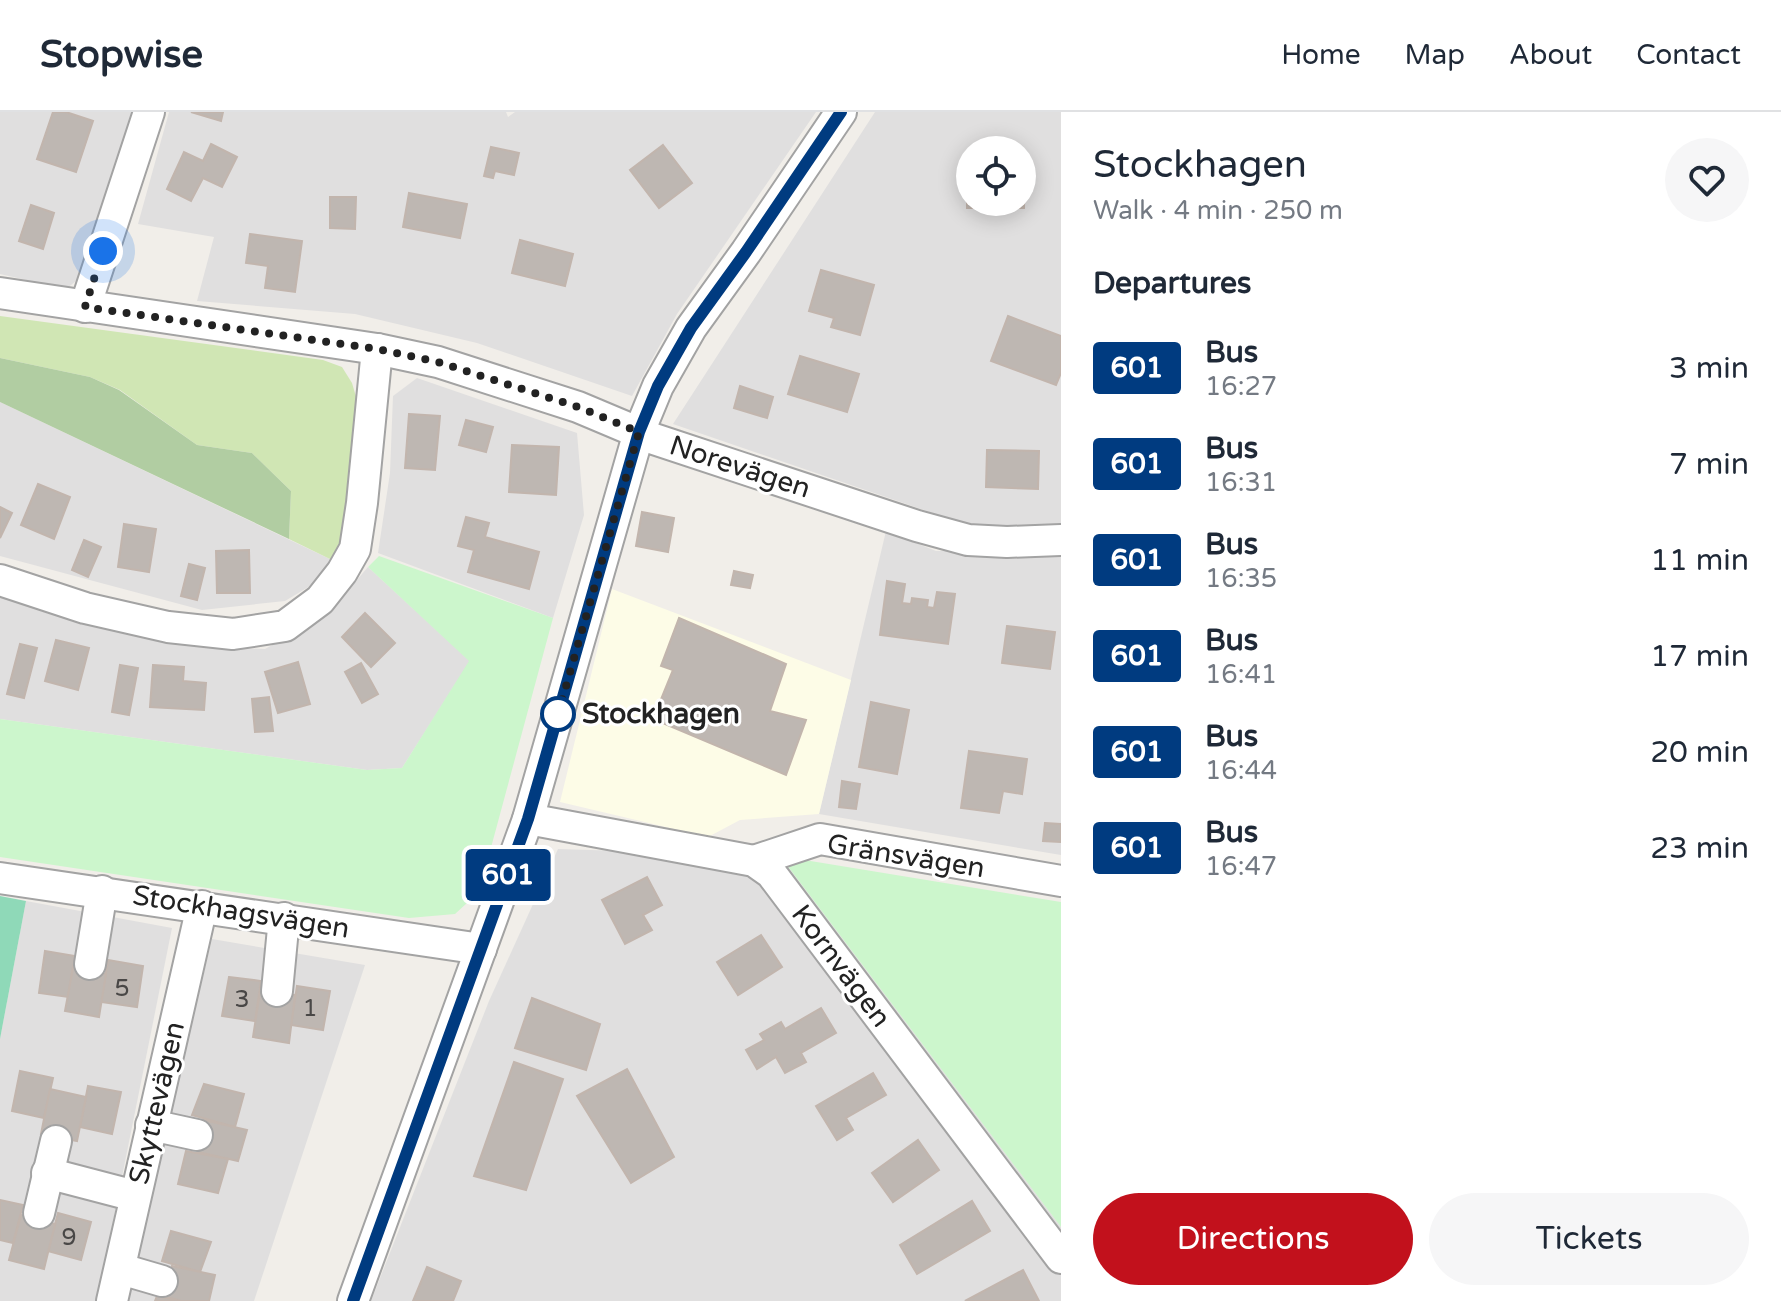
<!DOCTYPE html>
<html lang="en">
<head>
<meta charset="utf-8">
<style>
  :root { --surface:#fff; --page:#f6f6f7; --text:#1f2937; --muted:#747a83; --line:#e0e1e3; --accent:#c2111c }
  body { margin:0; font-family:"Varela Round",sans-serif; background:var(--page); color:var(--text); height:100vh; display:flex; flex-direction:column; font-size:30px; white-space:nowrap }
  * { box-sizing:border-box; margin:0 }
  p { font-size:26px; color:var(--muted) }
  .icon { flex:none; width:44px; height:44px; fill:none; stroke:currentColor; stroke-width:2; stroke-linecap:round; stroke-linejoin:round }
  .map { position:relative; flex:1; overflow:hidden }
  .panel { display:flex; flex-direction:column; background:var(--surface); width:720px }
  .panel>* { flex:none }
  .badge { padding:0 16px; border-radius:6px; font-size:28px; line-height:52px }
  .fabs { position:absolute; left:956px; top:24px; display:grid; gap:16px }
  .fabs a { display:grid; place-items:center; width:80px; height:80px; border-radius:50%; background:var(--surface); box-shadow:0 4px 20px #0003; font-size:40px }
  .you { position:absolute; width:40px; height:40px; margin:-20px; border:6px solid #fff; border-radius:50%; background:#1a73e8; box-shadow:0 0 0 12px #1a73e833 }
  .map>.badge { position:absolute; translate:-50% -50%; box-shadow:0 0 0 4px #fff }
  h2 { padding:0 32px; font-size:30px; line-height:72px }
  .round { display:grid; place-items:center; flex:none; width:84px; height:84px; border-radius:42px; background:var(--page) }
  .head { display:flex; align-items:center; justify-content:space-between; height:136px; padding:0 32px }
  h1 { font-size:38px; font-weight:600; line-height:60px }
  .cta { display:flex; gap:16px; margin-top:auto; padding:16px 32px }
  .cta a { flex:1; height:92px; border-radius:48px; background:var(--accent); color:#fff; font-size:32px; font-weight:600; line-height:92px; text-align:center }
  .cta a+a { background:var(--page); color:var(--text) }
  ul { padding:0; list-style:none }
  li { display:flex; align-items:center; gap:24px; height:96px; padding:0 32px }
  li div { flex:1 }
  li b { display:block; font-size:30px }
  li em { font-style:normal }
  li .badge { min-width:88px; font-weight:700; text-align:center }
  header { display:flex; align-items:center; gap:48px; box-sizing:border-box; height:112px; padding:0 40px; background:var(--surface); border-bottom:2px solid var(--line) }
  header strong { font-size:38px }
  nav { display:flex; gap:44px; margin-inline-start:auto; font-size:28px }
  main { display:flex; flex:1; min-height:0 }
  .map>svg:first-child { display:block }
  .residential { fill:#e0dfdf; fill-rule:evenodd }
  .education { fill:#fdfce7 }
  .grass { fill:#d0e6b4 }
  .forest { fill:#b1cda2 }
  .park { fill:#ccf6cc }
  .pitch { fill:#8fd9b8 }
  .building { fill:#beb7b2; stroke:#c2b5ad; stroke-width:2 }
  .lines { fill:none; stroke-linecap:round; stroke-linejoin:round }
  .minor-casing { stroke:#a3a3a3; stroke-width:34 }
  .minor { stroke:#fff; stroke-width:30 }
  .line-casing { stroke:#fff; stroke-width:18 }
  .line { stroke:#003b80; stroke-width:12 }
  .walk { stroke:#222; stroke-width:8; stroke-dasharray:0 14.4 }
  .stop-dot { fill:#fff; stroke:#003b80; stroke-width:4 }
  .labels { text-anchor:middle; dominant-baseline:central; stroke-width:6; stroke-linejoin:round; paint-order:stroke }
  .number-label { font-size:24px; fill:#494746 }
  .street-label { font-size:28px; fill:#222; stroke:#fff }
  .stop-label { font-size:28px; font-weight:bold; fill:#222; stroke:#fff; text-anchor:start }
</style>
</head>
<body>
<header>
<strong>Stopwise</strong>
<nav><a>Home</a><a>Map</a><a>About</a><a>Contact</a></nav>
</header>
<main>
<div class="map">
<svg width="1061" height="1189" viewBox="0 0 1061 1189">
  <rect width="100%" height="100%" fill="#f1eee9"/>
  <g class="residential">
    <path d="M0,0h134l-53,165 -15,12 -66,-15z"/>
    <path d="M169,0h337l2,5 7,-5h301l-139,202 -45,82 -155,-53 -122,-29 -158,-13 17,-64 -76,-13z"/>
    <path d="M875,0h186v413l-76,6 -312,-107zM970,38h52v52h-52z"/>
    <path d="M417,266l160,55 7,82 -31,103 -175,-65 12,-80 3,-77z"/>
    <path d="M0,290l332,158 -12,20 -35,21 -83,9 -202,-54z"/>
    <path d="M886,419l50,20h125v304l-242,-41z"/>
    <path d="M368,455l102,94 -68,107 -35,2 -367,-51v-128l87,34 152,23 26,1 62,-34z"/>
    <path d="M558,737l222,7 281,371v74h-690l118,-300z"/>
    <path d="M26,789l146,27 -75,373h-97v-262z"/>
    <path d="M212,827l153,26 -111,336h-129z"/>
  </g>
  <path class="education" d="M612,477l239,91 -32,134 -79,6 -32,17 -148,-35z"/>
  <path class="grass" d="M0,204l323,44 19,7 10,16 7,24 -13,124 -14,29 -43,-21 2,-48 -39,-38 -55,-8 -77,-55 -30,-13 -90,-19z"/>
  <path class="forest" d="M0,246l90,19 29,13 78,55 55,8 39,38 -2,48 -289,-137z"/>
  <g class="park">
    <path d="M379,444l174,62 -74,274 -24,22 -46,4 -409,-61v-138l367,51 35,-2 67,-107 -101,-94z"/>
    <path d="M780,744l281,46v325z"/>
  </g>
  <path class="pitch" d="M0,784l26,5 -26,138z"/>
  <g class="building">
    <path d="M53,0h13l27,9 -17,51 -39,-13z"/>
    <path d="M191,0h32l-2,9z"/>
    <path d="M211,32l26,13 -15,30 -19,-9 -12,23 -24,-12 17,-37 19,9z"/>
    <path d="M663,33l29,38 -33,25 -29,-38z"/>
    <path d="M491,35l28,6 -5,22 -19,-4 -2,7 -9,-2z"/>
    <path d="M967,53h3v37h52v-36h3l-1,42h-57z"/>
    <path d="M409,81l58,11 -7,34 -57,-11z"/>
    <path d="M330,85h26l-1,32 -25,-1z"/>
    <path d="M31,93l23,8 -11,36 -24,-8z"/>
    <path d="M250,122l52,7 -7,51 -30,-4 3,-22 -22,-3z"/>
    <path d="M520,128l53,14 -8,32 -53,-13z"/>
    <path d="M821,158l53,15 -14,50 -29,-8 3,-9 -25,-7z"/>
    <path d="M1008,204l53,20v37l-5,12 -65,-24z"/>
    <path d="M800,244l59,18 -12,38 -59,-18z"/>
    <path d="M740,274l33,11 -6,21 -33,-10z"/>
    <path d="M409,302l31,2 -5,54 -30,-2z"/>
    <path d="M466,308l27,7 -7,25 -27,-7z"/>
    <path d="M512,333l47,2 -3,48 -47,-3z"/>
    <path d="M987,338l52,1 -1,38 -52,-2z"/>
    <path d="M38,372l32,13 -16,42 -33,-14z"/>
    <path d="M0,395l12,6 -12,25z"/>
    <path d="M642,400l32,6 -6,34 -32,-6z"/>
    <path d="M466,405l23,6 -4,14 54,15 -10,37 -61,-17 6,-22 -16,-4z"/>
    <path d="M124,412l32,5 -7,43 -31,-5z"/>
    <path d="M84,428l17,7 -13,30 -16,-7z"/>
    <path d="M249,438l1,43h-33l-1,-42z"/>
    <path d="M189,452l16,4 -8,32 -16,-4z"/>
    <path d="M734,459l19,4 -3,13 -19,-3z"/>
    <path d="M887,469l18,3 -3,19 9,1 1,-6 16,2 -1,7 7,1 3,-16 18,2 -7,50 -68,-9z"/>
    <path d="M365,501l30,30 -24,24 -29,-30z"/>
    <path d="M679,506l107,46 -16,47 36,9 -20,55 -133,-56 20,-49 -12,-4z"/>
    <path d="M1007,514l48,6 -5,37 -48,-6z"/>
    <path d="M56,528l33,8 -11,42 -33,-9z"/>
    <path d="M20,532l17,4 -13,50 -17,-4z"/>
    <path d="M298,550l12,42 -32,9 -13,-41z"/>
    <path d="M361,551l17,31 -16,9 -17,-31z"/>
    <path d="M120,553l18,3 -9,47 -17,-3z"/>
    <path d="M153,553l31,2 -1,14 23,2 -2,27 -54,-3z"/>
    <path d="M269,585l4,34 -18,1 -3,-33z"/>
    <path d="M871,590l38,8 -12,64 -38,-7z"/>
    <path d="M969,639l58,8 -5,35 -19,-3 -4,22 -38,-5z"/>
    <path d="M842,669l18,3 -4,25 -17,-2z"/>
    <path d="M1045,711l16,1v18l-18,-1z"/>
    <path d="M647,765l15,28 -19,10 9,15 -27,14 -23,-44z"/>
    <path d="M761,823l21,32 -44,28 -21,-33z"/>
    <path d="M45,839l30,5 -7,41 -29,-4z"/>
    <path d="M108,848l35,6 -6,41 -36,-5z"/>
    <path d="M73,856l33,6 -7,43 -34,-6z"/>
    <path d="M229,865l32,4 -6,40 -33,-5z"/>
    <path d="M297,874l33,5 -7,39 -32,-5z"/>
    <path d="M260,880l35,3 -6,48 -36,-6z"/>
    <path d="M532,886l68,26 -14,46 -71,-22z"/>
    <path d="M821,896l15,25 -35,20 5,9 -21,11 -9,-16 -19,12 -11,-19 18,-10 -4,-6 21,-12 4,7z"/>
    <path d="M514,950l49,17 -37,111 -52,-14z"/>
    <path d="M627,957l47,88 -43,26 -54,-87z"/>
    <path d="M20,959l33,7 -9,40 -32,-7z"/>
    <path d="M873,961l13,22 -40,23 7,12 -16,10 -21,-34z"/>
    <path d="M204,972l40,10 -9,33 -43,-12z"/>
    <path d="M88,974l33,6 -9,42 -32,-7z"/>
    <path d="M50,977l36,8 -9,44 -36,-7z"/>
    <path d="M204,1008l43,10 -9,31 -40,-9z"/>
    <path d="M918,1028l21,30 -46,32 -21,-29z"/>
    <path d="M186,1039l42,8 -10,34 -40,-9z"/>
    <path d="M0,1088l23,5 -10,38 -13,-3z"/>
    <path d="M972,1089l18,30 -73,43 -17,-29z"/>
    <path d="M58,1101l33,9 -10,38 -33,-9z"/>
    <path d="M21,1103l34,9 -11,45 -35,-9z"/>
    <path d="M171,1119l40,11 -11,30 -38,-11z"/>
    <path d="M172,1154l43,9 -6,26h-28l-18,-5z"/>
    <path d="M427,1155l34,14 -8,20h-40z"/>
    <path d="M1023,1158l16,31h-74z"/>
    <path d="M157,1184l22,5h-24z"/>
  </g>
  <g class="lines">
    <g class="minor-casing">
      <g id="minor">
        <path d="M0,181l377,56 61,13 140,45 76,32 263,87 51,14 39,2 54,-2"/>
        <path d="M85,195l64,-195"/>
        <path d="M0,468l85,28 83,19 65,7 52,-8 35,-26 22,-28 13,-23 7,-46 15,-154"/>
        <path d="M528,707l226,42 17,12 290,385"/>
        <path d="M754,749l66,-22 241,42"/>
        <path d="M0,766l481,71"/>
        <path d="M90,852l12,-73"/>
        <path d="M277,879l7,-73"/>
        <path d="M151,1013l46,10"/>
        <path d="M47,1061l88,23"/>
        <path d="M39,1101l17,-72"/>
        <path d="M121,1157l41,12"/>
        <path d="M112,1189l90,-395"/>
        <path d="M353,1189l175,-482 111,-387 19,-46 33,-58 55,-76 95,-140"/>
      </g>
    </g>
    <use href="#minor" class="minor"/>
  </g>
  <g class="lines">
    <g class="line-casing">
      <path id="line" d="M353,1189l175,-482 111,-387 19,-46 33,-58 55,-76 95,-140"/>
    </g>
    <use href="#line" class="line"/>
    <path class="walk" d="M103,139l-18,56 292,42 61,13 140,45 61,25 -81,282"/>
  </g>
  <circle class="stop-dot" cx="558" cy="602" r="16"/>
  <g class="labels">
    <g class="number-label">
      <text x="122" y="876">5</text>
      <text x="242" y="887">3</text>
      <text x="310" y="896">1</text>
      <text x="69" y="1125">9</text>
    </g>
    <g class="street-label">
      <text transform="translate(740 355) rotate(18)">Norevägen</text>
      <text transform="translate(906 744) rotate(9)">Gränsvägen</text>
      <text transform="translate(241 800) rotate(9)">Stockhagsvägen</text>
      <text transform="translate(841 854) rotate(53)">Kornvägen</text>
      <text transform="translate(157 991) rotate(-77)">Skyttevägen</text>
    </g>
    <g class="stop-label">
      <text x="582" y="602">Stockhagen</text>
    </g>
  </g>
</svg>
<div class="fabs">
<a><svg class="icon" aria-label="locate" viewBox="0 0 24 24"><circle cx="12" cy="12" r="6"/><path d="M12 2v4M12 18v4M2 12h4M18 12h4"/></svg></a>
</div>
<div class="you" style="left:103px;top:139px"></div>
<b class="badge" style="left:508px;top:763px;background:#003b80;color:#fff">601</b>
</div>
<section class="panel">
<div class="head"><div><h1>Stockhagen</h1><p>Walk · 4 min · 250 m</p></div><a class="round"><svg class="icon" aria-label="heart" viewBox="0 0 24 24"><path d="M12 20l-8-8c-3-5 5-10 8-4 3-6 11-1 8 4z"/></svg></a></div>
<h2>Departures</h2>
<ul>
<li><span class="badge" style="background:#003b80;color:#fff">601</span><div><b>Bus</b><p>16:27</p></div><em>3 min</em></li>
<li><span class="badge" style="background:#003b80;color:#fff">601</span><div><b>Bus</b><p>16:31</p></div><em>7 min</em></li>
<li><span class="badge" style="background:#003b80;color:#fff">601</span><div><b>Bus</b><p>16:35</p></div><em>11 min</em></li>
<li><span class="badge" style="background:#003b80;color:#fff">601</span><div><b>Bus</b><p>16:41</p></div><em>17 min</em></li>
<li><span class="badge" style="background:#003b80;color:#fff">601</span><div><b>Bus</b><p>16:44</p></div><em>20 min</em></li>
<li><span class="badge" style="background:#003b80;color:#fff">601</span><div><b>Bus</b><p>16:47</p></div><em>23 min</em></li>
</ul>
<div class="cta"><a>Directions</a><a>Tickets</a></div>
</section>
</main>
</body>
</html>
